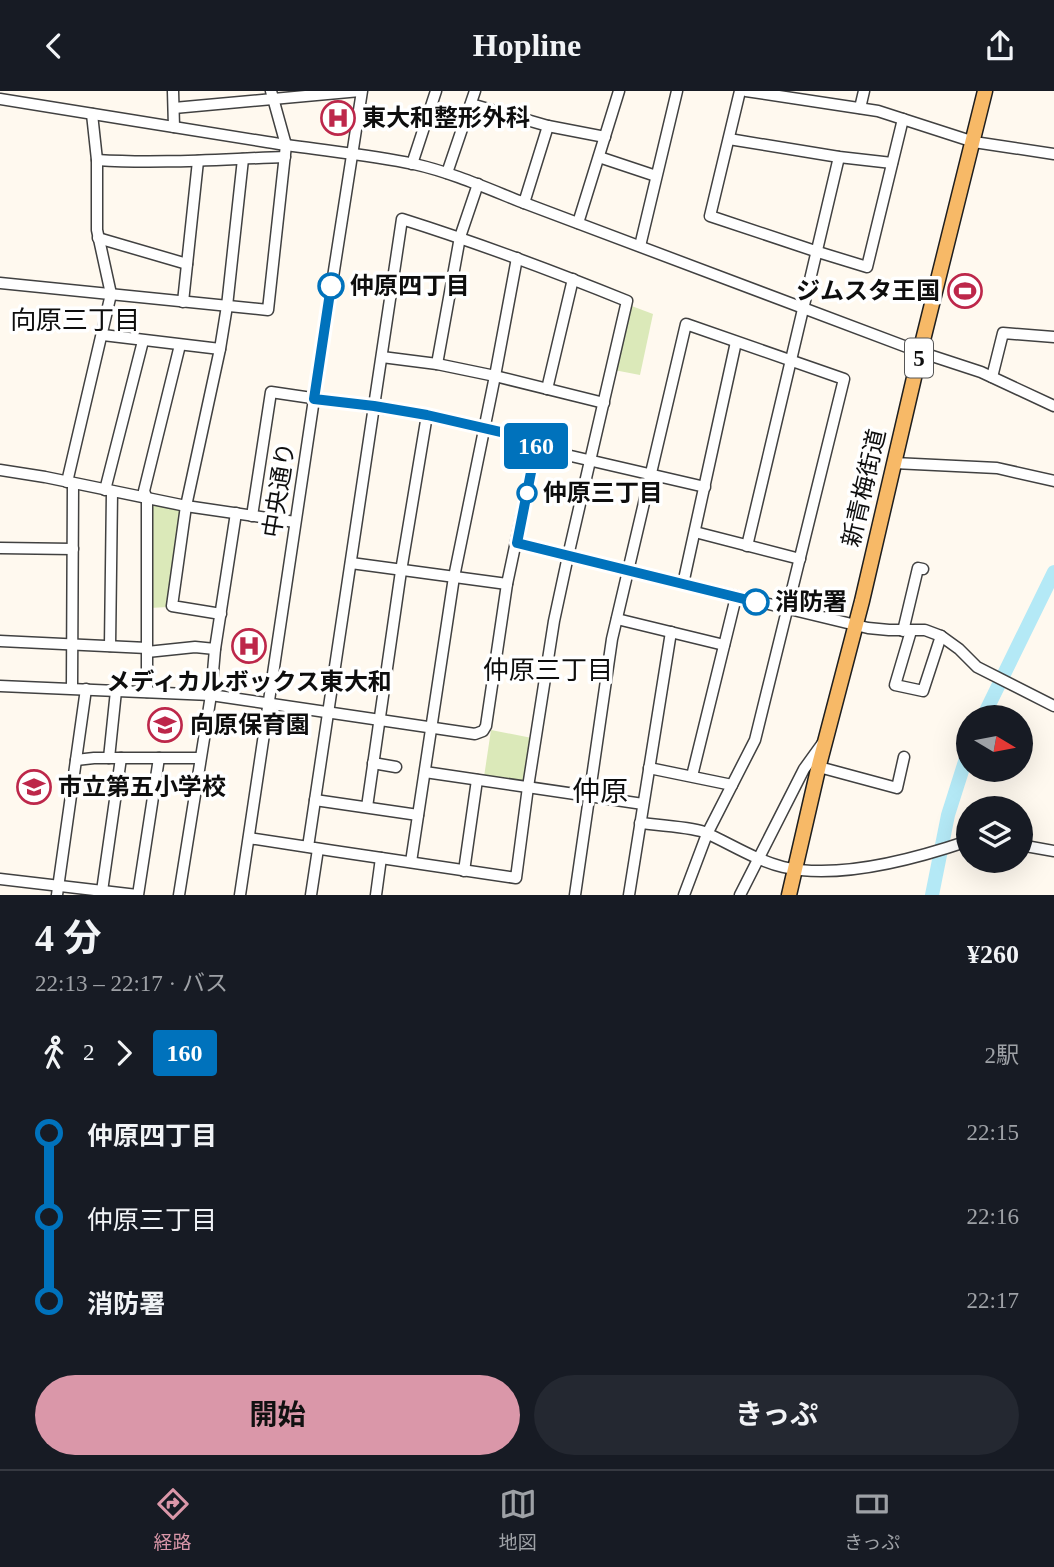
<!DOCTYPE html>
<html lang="ja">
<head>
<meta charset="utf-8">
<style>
  :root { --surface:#171b24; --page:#242831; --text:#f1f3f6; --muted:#9ea1a6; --line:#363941; --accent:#da97a9 }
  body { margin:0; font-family:"Times New Roman","Noto Sans JP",serif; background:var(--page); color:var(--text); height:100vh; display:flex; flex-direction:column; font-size:26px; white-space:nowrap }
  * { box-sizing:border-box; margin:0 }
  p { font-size:23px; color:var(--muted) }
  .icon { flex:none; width:38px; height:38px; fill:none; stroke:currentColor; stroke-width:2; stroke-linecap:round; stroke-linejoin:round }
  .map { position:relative; height:804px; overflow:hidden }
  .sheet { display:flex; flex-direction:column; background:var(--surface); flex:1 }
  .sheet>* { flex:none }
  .badge { padding:0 14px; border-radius:5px; font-size:24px; line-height:46px }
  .needle { width:46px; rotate:100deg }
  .tools { position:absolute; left:956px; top:614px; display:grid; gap:14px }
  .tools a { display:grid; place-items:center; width:77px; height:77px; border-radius:50%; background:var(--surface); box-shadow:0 7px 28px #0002; font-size:35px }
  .map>.badge { position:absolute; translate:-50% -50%; box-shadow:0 0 0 4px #fff }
  .legs { display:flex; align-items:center; gap:10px; height:77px; padding:0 35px; font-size:23px }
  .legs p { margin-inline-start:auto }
  .summary { display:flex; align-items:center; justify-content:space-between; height:119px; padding:0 35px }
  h1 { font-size:38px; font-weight:700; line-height:52px }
  .primary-button { display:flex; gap:14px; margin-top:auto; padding:14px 35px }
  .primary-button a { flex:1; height:80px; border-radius:42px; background:var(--accent); color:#111; font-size:28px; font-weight:700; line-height:80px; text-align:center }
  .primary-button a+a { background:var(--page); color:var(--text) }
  ul { padding:0 35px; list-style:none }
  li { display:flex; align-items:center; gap:24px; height:84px; font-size:26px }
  li i { display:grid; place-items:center; width:10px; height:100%; margin:0 9px; background:currentColor }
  li i::after { content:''; width:18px; height:18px; margin:-9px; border:5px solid; border-radius:50%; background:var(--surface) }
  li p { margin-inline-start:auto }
  li:first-child i { background:linear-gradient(#0000 50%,currentColor 0) }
  li:last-child i { background:linear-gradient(currentColor 50%,#0000 0) }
  header { display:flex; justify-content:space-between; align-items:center; height:91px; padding:0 35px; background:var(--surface); font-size:32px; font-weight:700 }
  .menu { display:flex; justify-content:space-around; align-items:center; height:98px; border-top:2px solid var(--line); background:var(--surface); font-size:19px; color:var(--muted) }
  .menu a { display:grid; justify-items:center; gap:4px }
  .menu .selected { color:var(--accent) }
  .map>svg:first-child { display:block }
  .green { fill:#dbe9b9 }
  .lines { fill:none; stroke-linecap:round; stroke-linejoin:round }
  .river { stroke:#b4e9f6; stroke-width:14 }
  .minor-casing { stroke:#414141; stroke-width:13 }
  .major-casing { stroke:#1f1f1f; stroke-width:17 }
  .minor { stroke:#fff; stroke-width:10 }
  .major { stroke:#f7b967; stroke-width:14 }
  .line-1-casing { stroke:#fff; stroke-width:16 }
  .line-1 { stroke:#0072bc; stroke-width:10 }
  .stop-1-dot { fill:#fff; stroke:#0072bc; stroke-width:3.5 }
  .labels { text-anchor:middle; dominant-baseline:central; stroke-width:7; stroke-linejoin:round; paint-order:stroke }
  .shield { fill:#fff; stroke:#565656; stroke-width:2 }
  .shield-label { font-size:23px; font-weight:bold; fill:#0e0e0e }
  .poi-label { font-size:24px; font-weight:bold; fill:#0e0e0e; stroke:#fff; text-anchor:start }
  .stop-label { font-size:24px; font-weight:bold; fill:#0e0e0e; stroke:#fff; text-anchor:start }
  .street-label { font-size:24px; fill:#0e0e0e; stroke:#fff }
  .neighbourhood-label { font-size:26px; fill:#0e0e0e; stroke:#fff }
  .quarter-label { font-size:28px; fill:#0e0e0e; stroke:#fff }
</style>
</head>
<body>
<header><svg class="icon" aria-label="back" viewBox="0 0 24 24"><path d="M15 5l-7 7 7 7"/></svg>Hopline<svg class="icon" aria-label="share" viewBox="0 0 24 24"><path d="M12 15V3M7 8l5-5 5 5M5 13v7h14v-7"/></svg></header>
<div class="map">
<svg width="1054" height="804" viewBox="0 0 1054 804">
  <rect width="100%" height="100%" fill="#fff9ef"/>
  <g class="green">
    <path d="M629,214l24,9 -13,61 -26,-5z"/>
    <path d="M154,414l25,5 3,4 -14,93 -18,1 1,-101z"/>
    <path d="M491,639l41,8 -5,41 -5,4 -38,-6z"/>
  </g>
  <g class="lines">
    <g class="river">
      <path d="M983,626l71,-145"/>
      <path d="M932,804l16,-80 20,-63"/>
    </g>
    <g class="minor-casing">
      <g id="minor">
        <path d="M173,0l1,36"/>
        <path d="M740,0l-30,125 108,36 49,15 36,-148"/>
        <path d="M746,0l132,20 96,31 80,12"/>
        <path d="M0,8c89,14 178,29 267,43 49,8 99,12 147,22 36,8 70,23 105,37l401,151 61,20 73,34"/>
        <path d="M471,13l77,22 57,11"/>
        <path d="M174,17l186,-17"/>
        <path d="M860,17l4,-17"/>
        <path d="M729,48l110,18 53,6"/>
        <path d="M599,66l57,19"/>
        <path d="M97,69c63,4 125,-1 188,-3"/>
        <path d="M412,73l24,-73"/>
        <path d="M447,82l28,-82"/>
        <path d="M524,112l24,-77"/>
        <path d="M578,132l41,-132"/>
        <path d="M98,147l89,26"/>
        <path d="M640,155l37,-155"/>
        <path d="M0,192l268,27 18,-165 -15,-54"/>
        <path d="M183,211l15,-141"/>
        <path d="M103,244l117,14"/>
        <path d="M382,266l55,7 58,12 109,27"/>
        <path d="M437,273l23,-127 18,-53"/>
        <path d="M992,286l11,-44 51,4"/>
        <path d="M547,298l26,-110"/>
        <path d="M558,362l147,34"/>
        <path d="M894,372l103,5 57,13"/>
        <path d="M0,379l45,7 141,29 109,16"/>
        <path d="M67,391l44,-188 -14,-64v-70l-5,-46"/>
        <path d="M105,399l38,-149"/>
        <path d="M695,441l105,27"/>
        <path d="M517,452l351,85 21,2h36l16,6 18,13 18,18 77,39"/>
        <path d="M747,455l92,-389"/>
        <path d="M0,457l73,1"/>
        <path d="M351,472l156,21"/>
        <path d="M683,493l53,-242"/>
        <path d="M221,523l-49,-8 14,-100 34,-157 7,-43 16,-147"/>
        <path d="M617,528l107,26"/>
        <path d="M903,540l15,-63 5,1"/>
        <path d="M911,540l-16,54 28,6 18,-55"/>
        <path d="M0,550l147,7"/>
        <path d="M110,555l2,-154"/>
        <path d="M147,561l48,-5 20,2"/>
        <path d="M0,595l211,9 264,39 8,-3 3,-5 21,-142 29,-137 -2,-7 -107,-25 -156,-23 -19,124"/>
        <path d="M72,597l1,-204"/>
        <path d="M147,601v-193l-3,-8 36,-146"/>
        <path d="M109,667l7,-67"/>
        <path d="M76,669l18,-2h105"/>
        <path d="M373,672l23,4"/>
        <path d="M819,676l78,21 7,-31"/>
        <path d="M649,677l83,17"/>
        <path d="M425,681l218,32"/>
        <path d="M692,685l44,-179"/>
        <path d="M315,709l103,15"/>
        <path d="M367,716l34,-236 26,-156"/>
        <path d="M640,732c17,2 50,4 64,9 27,12 51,28 79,35 55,13 132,-8 185,-26"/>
        <path d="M249,747l59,9 26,4 182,27 12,-91 26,-166 14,-65 59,-255c-74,-30 -149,-58 -225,-82l-94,628"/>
        <path d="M1020,754l34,6"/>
        <path d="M411,771l43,-285 41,-201 22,-118"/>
        <path d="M464,780l13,-91"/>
        <path d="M0,788l137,16"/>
        <path d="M102,800l19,-133"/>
        <path d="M57,804l29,-206"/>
        <path d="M138,804l21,-137"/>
        <path d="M179,804l32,-200 4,-46 21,-136"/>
        <path d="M240,804l74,-496 48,-308"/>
        <path d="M311,804l7,-46"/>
        <path d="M376,804l5,-37"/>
        <path d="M575,804l37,-256 74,-315 158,55 -89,361 -48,94 -23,61"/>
        <path d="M629,804l42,-263"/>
        <path d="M740,804l64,-126 18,-25"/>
      </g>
    </g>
    <g class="major-casing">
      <path id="major" d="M789,804l30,-130 43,-164 58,-249 65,-261"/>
    </g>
    <use href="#minor" class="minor"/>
    <use href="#major" class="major"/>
  </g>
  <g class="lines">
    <g class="line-1-casing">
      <path id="line-1" d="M331,195l-17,113 60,7 53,9 104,24 5,4v4l-19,96 239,59"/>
    </g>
    <use href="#line-1" class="line-1"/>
  </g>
  <defs>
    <g id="hospital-ring" transform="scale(1.75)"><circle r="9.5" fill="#fff" stroke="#bd274a" stroke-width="1.5"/><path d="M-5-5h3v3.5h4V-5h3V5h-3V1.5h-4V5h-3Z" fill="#bd274a"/></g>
    <g id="stadium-ring" transform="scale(1.75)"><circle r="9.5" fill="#fff" stroke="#bd274a" stroke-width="1.5"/><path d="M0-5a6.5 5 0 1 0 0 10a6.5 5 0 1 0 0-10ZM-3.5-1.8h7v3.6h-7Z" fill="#bd274a"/></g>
    <g id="school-ring" transform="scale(1.75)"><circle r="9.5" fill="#fff" stroke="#bd274a" stroke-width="1.5"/><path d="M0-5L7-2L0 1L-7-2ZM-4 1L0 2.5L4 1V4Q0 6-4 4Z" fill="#bd274a"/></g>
  </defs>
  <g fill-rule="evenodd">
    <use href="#hospital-ring" x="338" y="27"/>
    <use href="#stadium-ring" x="965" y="200"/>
    <use href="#hospital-ring" x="249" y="555"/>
    <use href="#school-ring" x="165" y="634"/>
    <use href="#school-ring" x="34" y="696"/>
  </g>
  <g class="stop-1-dot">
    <circle cx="331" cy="195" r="12"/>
    <circle cx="527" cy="402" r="9"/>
    <circle cx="756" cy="511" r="12"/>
  </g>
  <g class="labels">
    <rect class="shield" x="905" y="247.5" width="28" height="39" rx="5"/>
    <g class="shield-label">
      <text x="919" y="267">5</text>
    </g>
    <g class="poi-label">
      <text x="362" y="27">東大和整形外科</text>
      <text x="940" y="200" text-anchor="end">ジムスタ王国</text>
      <text x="249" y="591" text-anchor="middle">メディカルボックス東大和</text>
      <text x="190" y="634">向原保育園</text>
      <text x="58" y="696">市立第五小学校</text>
    </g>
    <g class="stop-label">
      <text x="350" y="195">仲原四丁目</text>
      <text x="543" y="402">仲原三丁目</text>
      <text x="775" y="511">消防署</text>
    </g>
    <g class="street-label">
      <text transform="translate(864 397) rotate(-77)">新青梅街道</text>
      <text transform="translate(279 399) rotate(-81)">中央通り</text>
    </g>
    <g class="neighbourhood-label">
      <text x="75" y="229">向原三丁目</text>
      <text x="548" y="579">仲原三丁目</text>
    </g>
    <g class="quarter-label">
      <text x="600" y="700">仲原</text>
    </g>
  </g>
</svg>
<div class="tools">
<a><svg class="needle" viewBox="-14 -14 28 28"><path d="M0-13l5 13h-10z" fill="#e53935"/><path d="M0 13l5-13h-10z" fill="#9ea1a6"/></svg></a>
<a><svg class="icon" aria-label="layers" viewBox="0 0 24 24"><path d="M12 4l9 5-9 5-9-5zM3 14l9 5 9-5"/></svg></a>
</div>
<b class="badge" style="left:536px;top:355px;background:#0072bc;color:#fff">160</b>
</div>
<section class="sheet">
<div class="summary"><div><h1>4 分</h1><p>22:13 – 22:17 · バス</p></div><b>¥260</b></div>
<div class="legs"><svg class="icon" aria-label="walk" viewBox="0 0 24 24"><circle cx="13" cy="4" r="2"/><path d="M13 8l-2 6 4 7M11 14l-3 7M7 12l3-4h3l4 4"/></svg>2<svg class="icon" aria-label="forward" viewBox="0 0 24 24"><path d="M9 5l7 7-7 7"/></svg><b class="badge" style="background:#0072bc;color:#fff">160</b><p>2駅</p></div>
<ul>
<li><i style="color:#0072bc"></i><b>仲原四丁目</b><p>22:15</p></li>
<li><i style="color:#0072bc"></i><span>仲原三丁目</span><p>22:16</p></li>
<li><i style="color:#0072bc"></i><b>消防署</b><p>22:17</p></li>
</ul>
<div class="primary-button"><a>開始</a><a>きっぷ</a></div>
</section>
<nav class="menu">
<a class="selected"><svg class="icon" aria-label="directions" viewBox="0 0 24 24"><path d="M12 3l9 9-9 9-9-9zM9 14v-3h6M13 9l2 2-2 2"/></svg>経路</a>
<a><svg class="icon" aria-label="map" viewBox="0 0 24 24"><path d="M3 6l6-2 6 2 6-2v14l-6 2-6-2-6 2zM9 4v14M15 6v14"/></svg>地図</a>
<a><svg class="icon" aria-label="tickets" viewBox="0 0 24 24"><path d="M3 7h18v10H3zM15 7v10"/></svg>きっぷ</a>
</nav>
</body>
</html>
